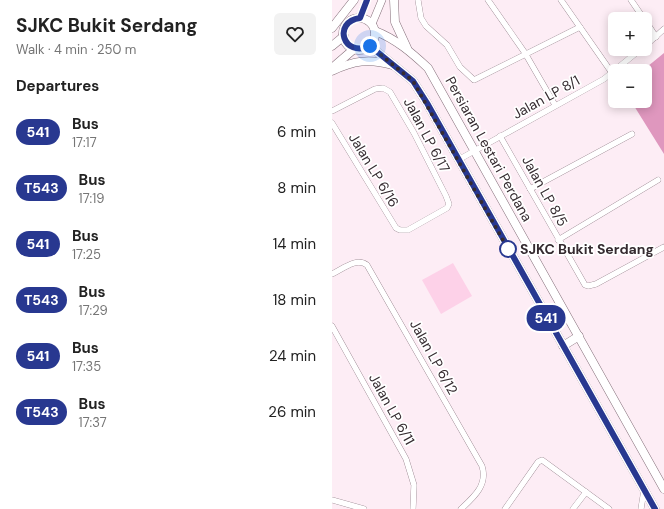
<!DOCTYPE html>
<html lang="en">
<head>
<meta charset="utf-8">
<style>
  :root { --surface:#fff; --page:#f2f2f2; --text:#222; --muted:#767676 }
  body { margin:0; font-family:"DM Sans",sans-serif; background:var(--page); color:var(--text); height:100vh; display:flex; flex-direction:column; font-size:15px; white-space:nowrap }
  * { box-sizing:border-box; margin:0 }
  p { font-size:13px; color:var(--muted) }
  .icon { flex:none; width:22px; height:22px; fill:none; stroke:currentColor; stroke-width:2; stroke-linecap:round; stroke-linejoin:round }
  .map { position:relative; flex:1; overflow:hidden }
  .side { display:flex; flex-direction:column; background:var(--surface); width:332px }
  .side>* { flex:none }
  .badge { padding:0 8px; border-radius:13px; font-size:14px; line-height:26px }
  .tools { position:absolute; left:276px; top:12px; display:grid; gap:8px }
  .tools a { display:grid; place-items:center; width:44px; height:44px; border-radius:6px; background:var(--surface); box-shadow:0 2px 10px #0003; font-size:20px }
  .you { position:absolute; width:20px; height:20px; margin:-10px; border:3px solid #fff; border-radius:50%; background:#1a73e8; box-shadow:0 0 0 6px #1a73e833 }
  .map>.badge { position:absolute; translate:-50% -50%; box-shadow:0 0 0 2px #fff }
  h2 { padding:0 16px; font-size:15px; line-height:36px }
  .round { display:grid; place-items:center; flex:none; width:42px; height:42px; border-radius:6px; background:var(--page) }
  .overview { display:flex; align-items:center; justify-content:space-between; height:68px; padding:0 16px }
  h1 { font-size:19px; font-weight:700; line-height:30px }
  ul { padding:0; list-style:none }
  li { display:flex; align-items:center; gap:12px; height:56px; padding:0 16px }
  li div { flex:1 }
  li b { display:block; font-size:15px }
  li em { font-style:normal }
  li .badge { min-width:44px; font-weight:700; text-align:center }
  main { display:flex; flex:1; min-height:0 }
  .map>svg:first-child { display:block }
  .green { fill:#fdd1e8 }
  .forest { fill:#df97be }
  .lines { fill:none; stroke-linecap:round; stroke-linejoin:round }
  .minor-casing { stroke:#846e79; stroke-width:6 }
  .tertiary-casing { stroke:#846e79; stroke-width:8 }
  .secondary-casing { stroke:#846e79; stroke-width:9 }
  .minor { stroke:#fff; stroke-width:5.5 }
  .tertiary { stroke:#fff; stroke-width:7 }
  .secondary { stroke:#fff; stroke-width:8 }
  .line-casing { stroke:#fff; stroke-width:9 }
  .line { stroke:#283890; stroke-width:6 }
  .walk { stroke:#352b30; stroke-width:4; stroke-dasharray:0 7.2 }
  .stop-dot { fill:#fff; stroke:#283890; stroke-width:2 }
  .labels { text-anchor:middle; dominant-baseline:central; stroke-width:3.5; stroke-linejoin:round; paint-order:stroke }
  .street-label { font-size:14px; fill:#352b30; stroke:#fff }
  .stop-label { font-size:14px; font-weight:bold; fill:#352b30; stroke:#fff; text-anchor:start }
</style>
</head>
<body>
<main>
<section class="side">
<div class="overview"><div><h1>SJKC Bukit Serdang</h1><p>Walk · 4 min · 250 m</p></div><a class="round"><svg class="icon" aria-label="heart" viewBox="0 0 24 24"><path d="M12 20l-8-8c-3-5 5-10 8-4 3-6 11-1 8 4z"/></svg></a></div>
<h2>Departures</h2>
<ul>
<li><span class="badge" style="background:#283890;color:#fff">541</span><div><b>Bus</b><p>17:17</p></div><em>6 min</em></li>
<li><span class="badge" style="background:#283890;color:#fff">T543</span><div><b>Bus</b><p>17:19</p></div><em>8 min</em></li>
<li><span class="badge" style="background:#283890;color:#fff">541</span><div><b>Bus</b><p>17:25</p></div><em>14 min</em></li>
<li><span class="badge" style="background:#283890;color:#fff">T543</span><div><b>Bus</b><p>17:29</p></div><em>18 min</em></li>
<li><span class="badge" style="background:#283890;color:#fff">541</span><div><b>Bus</b><p>17:35</p></div><em>24 min</em></li>
<li><span class="badge" style="background:#283890;color:#fff">T543</span><div><b>Bus</b><p>17:37</p></div><em>26 min</em></li>
</ul>
</section>
<div class="map">
<svg width="332" height="509" viewBox="0 0 332 509">
  <rect width="100%" height="100%" fill="#fdedf5"/>
  <path class="green" d="M121,263l19,33 -31,18 -19,-34z"/>
  <path class="forest" d="M332,53v101l-33,-53h14v-30h-3z"/>
  <g class="lines">
    <g class="minor-casing">
      <g id="minor">
        <path d="M86,0l3,18 5,8 21,19 13,22 14,13 106,-53"/>
        <path d="M156,0l37,53 30,52"/>
        <path d="M229,0l51,73"/>
        <path d="M299,0l13,19"/>
        <path d="M313,20l11,17"/>
        <path d="M313,46l19,-17"/>
        <path d="M0,111l43,-22 8,-1 7,4 24,41 32,63 3,8 -2,4 -39,22h-8l-4,-2 -64,-105"/>
        <path d="M168,136l85,149 3,1 8,-2 68,-37"/>
        <path d="M126,160l146,-81 37,-30"/>
        <path d="M198,189l102,-55"/>
        <path d="M226,240l100,-60"/>
        <path d="M0,274c11,-5 24,-17 35,-9l115,201c6,19 -8,31 -21,43"/>
        <path d="M0,326l74,133 8,26 -1,24"/>
        <path d="M0,500l32,9"/>
        <path d="M173,509l33,-47 4,-2 67,49"/>
        <path d="M241,509l13,-17"/>
        <path d="M309,509l3,-19"/>
      </g>
    </g>
    <g class="tertiary-casing">
      <g id="tertiary">
        <path d="M28,18l7,-18"/>
        <path d="M40,24l10,-24"/>
      </g>
    </g>
    <g class="secondary-casing">
      <g id="secondary">
        <path d="M62,0l1,22 12,26"/>
        <circle cx="27" cy="34" r="16"/>
        <path d="M0,28l22,-28"/>
        <path d="M43,31c21,8 37,22 53,37l236,421"/>
        <path d="M0,46l12,-10"/>
        <path d="M38,46l43,35 14,22 228,406"/>
        <path d="M0,68l22,-19"/>
        <path d="M0,71c21,-10 37,-13 60,-6"/>
        <path d="M231,346l16,-10"/>
      </g>
    </g>
    <use href="#minor" class="minor"/>
    <use href="#tertiary" class="tertiary"/>
    <use href="#secondary" class="secondary"/>
  </g>
  <g class="lines">
    <g class="line-casing">
      <path id="line" d="M35,0l-7,18c-28,4 -17,40 10,28l43,35 14,22 228,406"/>
    </g>
    <use href="#line" class="line"/>
    <path class="walk" d="M38,46l43,35 95,168"/>
  </g>
  <circle class="stop-dot" cx="176" cy="249" r="8"/>
  <g class="labels">
    <g class="street-label">
      <text transform="translate(214 97) rotate(-29)">Jalan LP 8/1</text>
      <text transform="translate(95 135) rotate(62)">Jalan LP 6/17</text>
      <text transform="translate(157 149) rotate(61)">Persiaran Lestari Perdana</text>
      <text transform="translate(42 170) rotate(59)">Jalan LP 6/16</text>
      <text transform="translate(213 191) rotate(61)">Jalan LP 8/5</text>
      <text transform="translate(102 357) rotate(61)">Jalan LP 6/12</text>
      <text transform="translate(60 409) rotate(61)">Jalan LP 6/11</text>
    </g>
    <g class="stop-label">
      <text x="188" y="249">SJKC Bukit Serdang</text>
    </g>
  </g>
</svg>
<div class="tools">
<a>+</a>
<a>−</a>
</div>
<div class="you" style="left:38px;top:46px"></div>
<b class="badge" style="left:214px;top:318px;background:#283890;color:#fff">541</b>
</div>
</main>
</body>
</html>
